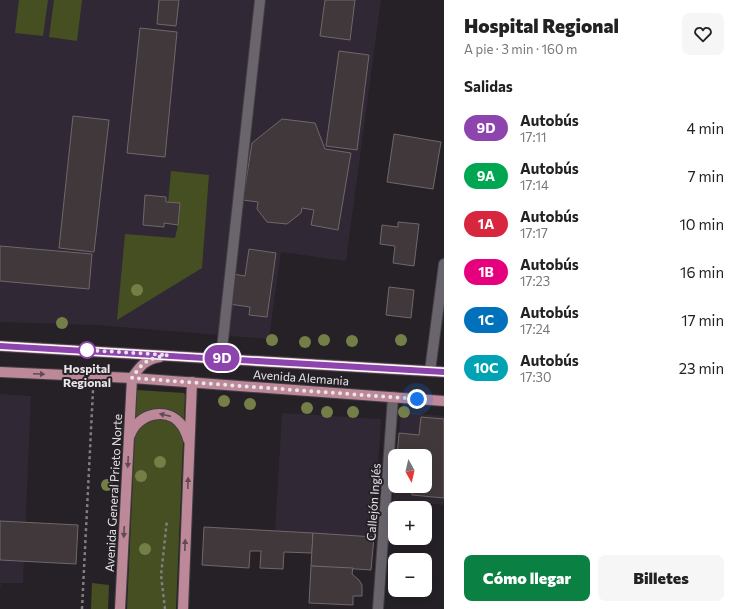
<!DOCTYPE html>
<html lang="es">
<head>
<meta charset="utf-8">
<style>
  :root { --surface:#fff; --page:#f6f6f6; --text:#222; --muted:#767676; --accent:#0b8043 }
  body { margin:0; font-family:Commissioner,sans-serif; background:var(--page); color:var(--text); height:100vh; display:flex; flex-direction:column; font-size:15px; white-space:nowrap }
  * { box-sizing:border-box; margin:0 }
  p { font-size:13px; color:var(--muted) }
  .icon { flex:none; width:22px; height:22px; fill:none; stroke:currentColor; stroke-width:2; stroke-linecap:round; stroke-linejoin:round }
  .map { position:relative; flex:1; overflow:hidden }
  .drawer { display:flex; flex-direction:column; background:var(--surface); width:300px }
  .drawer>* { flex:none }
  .badge { padding:0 8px; border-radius:13px; font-size:14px; line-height:26px }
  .needle { width:26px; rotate:172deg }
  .fabs { position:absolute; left:388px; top:449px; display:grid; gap:8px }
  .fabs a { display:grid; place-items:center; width:44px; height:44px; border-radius:8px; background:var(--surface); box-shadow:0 4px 16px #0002; font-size:20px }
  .you { position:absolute; width:20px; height:20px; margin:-10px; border:3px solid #fff; border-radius:50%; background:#1a73e8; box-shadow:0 0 0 6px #1a73e833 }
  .map>.badge { position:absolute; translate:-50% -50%; box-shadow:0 0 0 2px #fff }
  h2 { padding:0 20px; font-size:15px; line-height:36px }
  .round { display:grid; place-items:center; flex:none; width:42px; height:42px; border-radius:8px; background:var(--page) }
  .summary { display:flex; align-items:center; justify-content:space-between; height:68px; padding:0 20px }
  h1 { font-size:19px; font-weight:800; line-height:30px }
  .action { display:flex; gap:8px; margin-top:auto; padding:8px 20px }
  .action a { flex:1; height:46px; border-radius:8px; background:var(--accent); color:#fff; font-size:16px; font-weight:800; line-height:46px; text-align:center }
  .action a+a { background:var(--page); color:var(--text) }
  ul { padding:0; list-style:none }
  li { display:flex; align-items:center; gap:12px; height:48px; padding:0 20px }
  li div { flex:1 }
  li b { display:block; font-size:15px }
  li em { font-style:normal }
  li .badge { min-width:44px; font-weight:700; text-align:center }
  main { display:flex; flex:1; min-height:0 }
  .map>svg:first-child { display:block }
  .built { fill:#302834 }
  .green { fill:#464f22 }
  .building { fill:#40383b; stroke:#70676a }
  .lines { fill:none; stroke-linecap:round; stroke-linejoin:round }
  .street-casing { stroke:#433f44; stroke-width:12 }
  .primary-casing { stroke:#433f44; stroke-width:12 }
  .path { stroke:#817e83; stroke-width:2.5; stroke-dasharray:3 3; stroke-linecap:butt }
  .street { stroke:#6a656d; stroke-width:10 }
  .primary { stroke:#bd8898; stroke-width:10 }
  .tree { fill:#747e47 }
  .oneway { fill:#624a54 }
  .line-casing { stroke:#fff; stroke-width:9 }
  .line { stroke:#8e44ad; stroke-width:6 }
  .walk { stroke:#e9e6ea; stroke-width:4; stroke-dasharray:0 7.2 }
  .stop-dot { fill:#fff; stroke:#8e44ad; stroke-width:2 }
  .labels { text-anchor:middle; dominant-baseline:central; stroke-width:4; stroke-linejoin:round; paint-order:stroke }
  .stop-label { font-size:12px; font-weight:bold; fill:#e9e6ea; stroke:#252127 }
  .street-label { font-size:12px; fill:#e9e6ea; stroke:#252127 }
</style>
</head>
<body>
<main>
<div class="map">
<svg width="444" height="609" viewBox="0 0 444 609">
  <rect width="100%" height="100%" fill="#252127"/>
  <g class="built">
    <path d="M0,0h381l-35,261 -65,-9 -12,87 -173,-14 -96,-3z"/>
    <path d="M0,394l31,2 -8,187h-22l-1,9z"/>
    <path d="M401,412l43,4v89l-51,-5 2,-21v7h30v-30h-28z"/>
    <path d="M282,413l99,6 -7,118 -99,-6z"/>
  </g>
  <g class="green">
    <path d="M19,0h29l-5,36 -28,-3z"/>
    <path d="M54,0h28l-5,41 -28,-4z"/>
    <path d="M171,171l38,4 -7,93 -85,52 8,-86 50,4 3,-13 2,-21 -12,-1z"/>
    <path d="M137,390l47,3 1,2 -9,214h-49z"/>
    <path d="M92,583l17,2 -1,24h-17z"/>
  </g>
  <g class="building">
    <path d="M159,0h20l-3,26 -19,-2z"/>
    <path d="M325,0h30l-5,40 -30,-4z"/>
    <path d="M140,28l37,4 -12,125 -38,-4z"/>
    <path d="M339,51l30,4 -12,95 -31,-4z"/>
    <path d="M73,116l36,4 -15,132 -35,-4z"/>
    <path d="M282,119l33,4 10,26 26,4 -13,77 -27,-5 3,-15 -12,-2 -1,5 -14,11 -20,-2 -10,-13 1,-7 -15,-2 9,-57z"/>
    <path d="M394,134l47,8 -8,47 -46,-7z"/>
    <path d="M145,195l21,2v5l14,1 -2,22 -14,-2v4l-21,-2z"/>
    <path d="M398,222l21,2 -5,42 -21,-3 2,-17 -15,-2 2,-19 16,2z"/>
    <path d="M0,246l92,8 -3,35 -89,-8z"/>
    <path d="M249,249l27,4 -9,64 -18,-2 1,-8 -21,-3 4,-30 12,2z"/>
    <path d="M389,287l25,3 -3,28 -25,-3z"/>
    <path d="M421,417l23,2v79l-32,-3v-9h13v-30h-28l2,-23 20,2z"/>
    <path d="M0,521l78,4 -2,39 -76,-4z"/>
    <path d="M204,527l109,6 -1,20 -28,-1 -1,17 -23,-1 1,-17h-11l-1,17 -47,-3z"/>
    <path d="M313,533l61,4 -3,33 -60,-4z"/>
    <path d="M311,566l42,2 -1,6 7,6 3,5v11h-9v9l-44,-2z"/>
  </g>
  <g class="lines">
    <g class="street-casing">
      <g id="street">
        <path d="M221,358l39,-358"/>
        <path d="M430,371l14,-107"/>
        <path d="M378,609l15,-212"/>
      </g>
    </g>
    <g class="primary-casing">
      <g id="primary">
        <path d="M0,346l444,26"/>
        <path d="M0,372l132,6 312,23"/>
        <path d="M132,378c8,-12 14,-19 28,-21"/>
        <path d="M130,435c8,-22 39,-30 53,-8 2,4 4,8 5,12"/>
        <path d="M120,609l12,-231"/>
        <path d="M183,609l9,-227"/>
      </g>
    </g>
    <g class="path">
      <path d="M82,609l11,-219"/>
      <path d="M165,609l-4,-34 6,-55"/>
    </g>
    <use href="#street" class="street"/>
    <use href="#primary" class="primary"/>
  </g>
  <g class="tree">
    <circle cx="137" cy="290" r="6"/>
    <circle cx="62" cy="323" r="6"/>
    <circle cx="272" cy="340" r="6"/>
    <circle cx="324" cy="340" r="6"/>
    <circle cx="401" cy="340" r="6"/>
    <circle cx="352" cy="341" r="6"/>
    <circle cx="305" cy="342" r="6"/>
    <circle cx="224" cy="401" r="6"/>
    <circle cx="250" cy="404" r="6"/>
    <circle cx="307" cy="408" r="6"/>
    <circle cx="327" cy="412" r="6"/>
    <circle cx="353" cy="412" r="6"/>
    <circle cx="404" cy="412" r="6"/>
    <circle cx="160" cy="462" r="6"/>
    <circle cx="141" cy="476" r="6"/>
    <circle cx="107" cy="485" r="6"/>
    <circle cx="145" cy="549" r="6"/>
  </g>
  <defs><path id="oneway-solid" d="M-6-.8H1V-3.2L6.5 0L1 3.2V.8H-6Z"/></defs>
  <g class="oneway">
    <use href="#oneway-solid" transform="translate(39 374) rotate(2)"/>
    <use href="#oneway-solid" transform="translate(165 415) rotate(-167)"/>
    <use href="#oneway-solid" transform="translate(128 462) rotate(93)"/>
    <use href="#oneway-solid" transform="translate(188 483) rotate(-88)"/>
    <use href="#oneway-solid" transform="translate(124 532) rotate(93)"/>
    <use href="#oneway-solid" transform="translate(185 545) rotate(-88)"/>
  </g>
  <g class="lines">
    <g class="line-casing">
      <path id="line" d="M0,346l444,26"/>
    </g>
    <use href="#line" class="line"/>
    <path class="walk" d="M87,350h-2l83,5c-20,4 -24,5 -36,23l285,21"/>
  </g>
  <circle class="stop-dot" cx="87" cy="350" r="8"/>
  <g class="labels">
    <g class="stop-label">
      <text x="87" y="368">Hospital<tspan x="87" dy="14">Regional</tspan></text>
    </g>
    <g class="street-label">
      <text transform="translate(301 377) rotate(4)">Avenida Alemania</text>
      <text transform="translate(113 493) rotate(-87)">Avenida General Prieto Norte</text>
      <text transform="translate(373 502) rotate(-86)">Callejón Inglés</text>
    </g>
  </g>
</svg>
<div class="fabs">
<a><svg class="needle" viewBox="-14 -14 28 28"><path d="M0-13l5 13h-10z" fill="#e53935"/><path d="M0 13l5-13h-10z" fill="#767676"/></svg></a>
<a>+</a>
<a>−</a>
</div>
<div class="you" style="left:417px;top:399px"></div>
<b class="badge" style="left:222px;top:358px;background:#8e44ad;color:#fff">9D</b>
</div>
<section class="drawer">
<div class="summary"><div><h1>Hospital Regional</h1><p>A pie · 3 min · 160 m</p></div><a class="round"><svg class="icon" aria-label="heart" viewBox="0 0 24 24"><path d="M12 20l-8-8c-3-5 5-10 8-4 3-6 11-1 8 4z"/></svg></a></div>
<h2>Salidas</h2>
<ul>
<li><span class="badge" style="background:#8e44ad;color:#fff">9D</span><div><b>Autobús</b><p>17:11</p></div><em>4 min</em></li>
<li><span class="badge" style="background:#00a651;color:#fff">9A</span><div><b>Autobús</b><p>17:14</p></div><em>7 min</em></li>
<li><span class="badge" style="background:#d7263d;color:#fff">1A</span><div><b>Autobús</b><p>17:17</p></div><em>10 min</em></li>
<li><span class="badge" style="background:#e6007e;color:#fff">1B</span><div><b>Autobús</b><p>17:23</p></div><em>16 min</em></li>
<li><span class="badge" style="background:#0072bc;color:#fff">1C</span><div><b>Autobús</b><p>17:24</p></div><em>17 min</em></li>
<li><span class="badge" style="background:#00a3b4;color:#fff">10C</span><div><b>Autobús</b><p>17:30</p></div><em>23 min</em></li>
</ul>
<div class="action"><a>Cómo llegar</a><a>Billetes</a></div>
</section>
</main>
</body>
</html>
